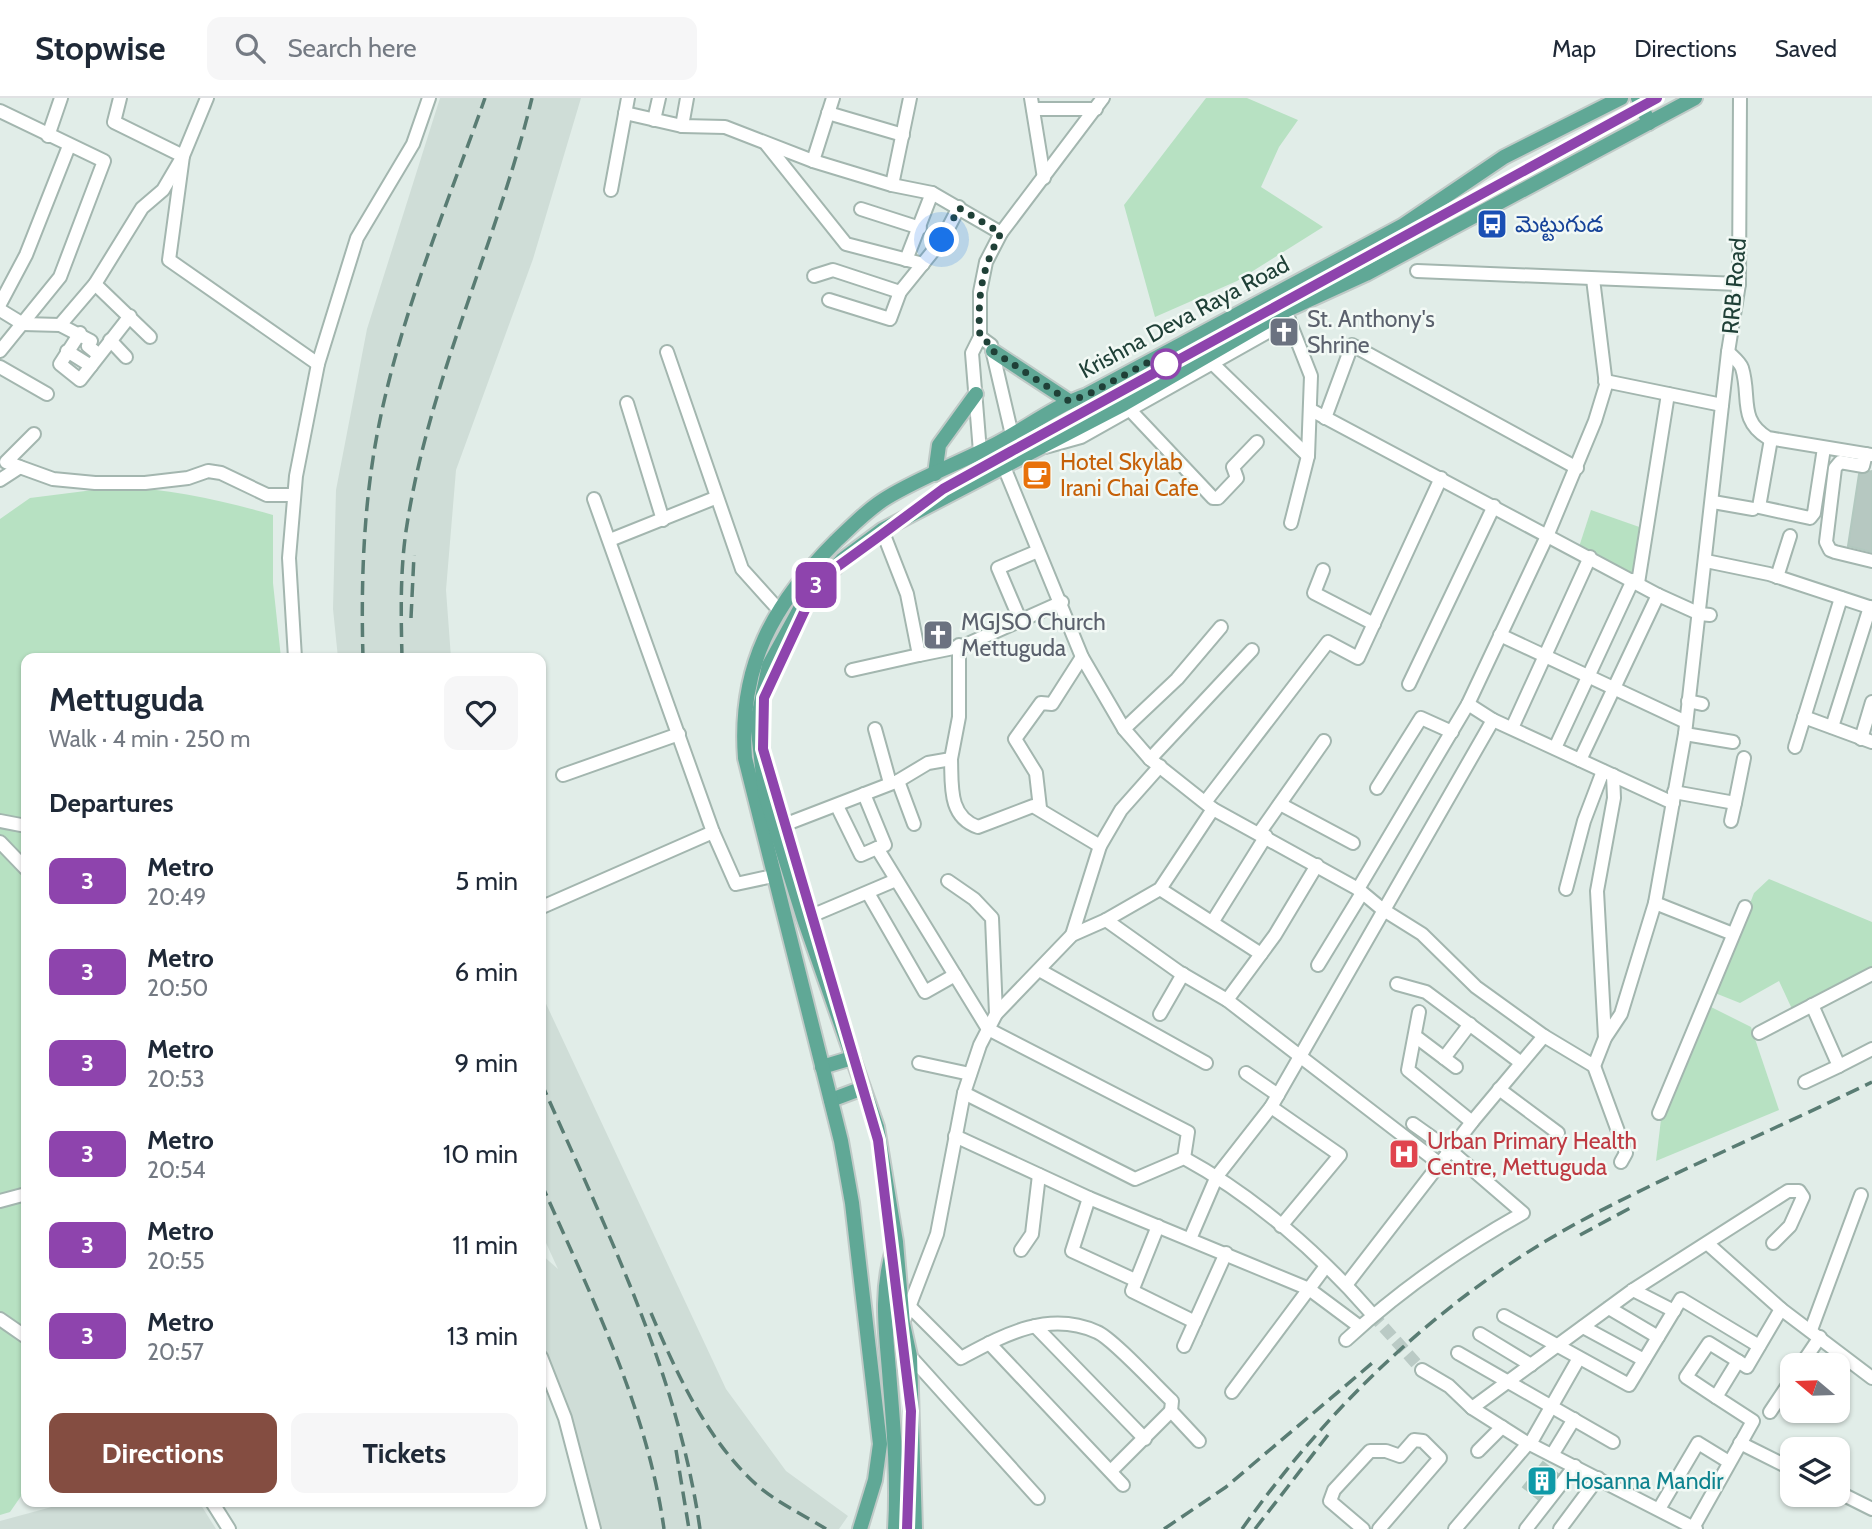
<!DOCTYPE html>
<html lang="en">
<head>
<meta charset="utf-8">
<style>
  :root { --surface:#fff; --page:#f6f6f7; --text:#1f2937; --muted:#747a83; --line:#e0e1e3; --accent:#844d41 }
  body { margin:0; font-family:Cabin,"Noto Sans Telugu",sans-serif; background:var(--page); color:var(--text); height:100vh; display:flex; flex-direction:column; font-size:26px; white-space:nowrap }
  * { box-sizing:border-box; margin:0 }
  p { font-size:23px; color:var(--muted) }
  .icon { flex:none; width:38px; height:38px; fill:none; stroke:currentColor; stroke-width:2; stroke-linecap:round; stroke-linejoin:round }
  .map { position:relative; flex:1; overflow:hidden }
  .details { position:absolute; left:21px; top:555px; width:525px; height:854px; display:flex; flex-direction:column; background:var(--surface); border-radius:14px; box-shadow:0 2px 5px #0004 }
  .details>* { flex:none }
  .badge { padding:0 14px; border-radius:10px; font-size:24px; line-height:46px }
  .needle { width:46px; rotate:289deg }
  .buttons { position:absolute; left:1780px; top:1255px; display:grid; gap:14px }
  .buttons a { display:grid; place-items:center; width:70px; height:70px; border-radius:14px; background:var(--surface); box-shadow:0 2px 5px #0004; font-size:35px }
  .you { position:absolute; width:35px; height:35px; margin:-18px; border:5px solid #fff; border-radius:50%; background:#1a73e8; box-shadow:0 0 0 10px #1a73e833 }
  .map>.badge { position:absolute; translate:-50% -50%; box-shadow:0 0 0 4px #fff }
  h2 { padding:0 28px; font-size:26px; line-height:63px }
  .round { display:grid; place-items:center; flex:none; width:74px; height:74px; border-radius:14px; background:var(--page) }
  .head { display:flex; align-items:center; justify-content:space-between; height:119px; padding:0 28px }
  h1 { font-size:33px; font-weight:700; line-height:52px }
  .action { display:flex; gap:14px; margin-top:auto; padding:14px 28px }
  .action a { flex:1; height:80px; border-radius:14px; background:var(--accent); color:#fff; font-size:28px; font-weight:700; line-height:80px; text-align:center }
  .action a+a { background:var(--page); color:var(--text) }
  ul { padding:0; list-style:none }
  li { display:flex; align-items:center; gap:21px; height:91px; padding:0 28px }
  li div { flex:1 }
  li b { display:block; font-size:26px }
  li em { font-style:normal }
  li .badge { min-width:77px; font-weight:700; text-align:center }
  header { display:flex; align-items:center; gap:42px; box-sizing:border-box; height:98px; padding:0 35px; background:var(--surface); border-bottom:2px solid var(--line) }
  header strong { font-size:33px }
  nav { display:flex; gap:38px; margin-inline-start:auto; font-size:24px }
  .search { width:490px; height:63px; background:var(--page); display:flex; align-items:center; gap:18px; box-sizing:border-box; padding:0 24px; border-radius:14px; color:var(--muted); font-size:26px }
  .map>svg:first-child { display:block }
  .built { fill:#cfddd7 }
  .green { fill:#b7e1c2 }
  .building { fill:#b6c8c1; stroke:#b2c8bf; stroke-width:2 }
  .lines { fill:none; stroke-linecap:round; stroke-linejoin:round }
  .minor-tunnel { stroke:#bacac5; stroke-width:12; stroke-dasharray:12 6; stroke-linecap:butt }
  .minor-casing { stroke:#a3b6af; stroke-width:16 }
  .major-casing { stroke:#c0cac7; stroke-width:18 }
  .minor { stroke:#fff; stroke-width:12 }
  .major { stroke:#60a896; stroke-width:14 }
  .rail { stroke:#597c73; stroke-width:3.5; stroke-dasharray:14 7; stroke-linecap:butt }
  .line-casing { stroke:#fff; stroke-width:16 }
  .line { stroke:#8e44ad; stroke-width:10 }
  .walk { stroke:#1f4037; stroke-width:7; stroke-dasharray:0 12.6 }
  .stop-dot { fill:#fff; stroke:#8e44ad; stroke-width:3.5 }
  .labels { text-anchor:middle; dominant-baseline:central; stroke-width:5; stroke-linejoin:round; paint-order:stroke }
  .transit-label { font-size:23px; fill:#164399; stroke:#f2f9f5; text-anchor:start }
  .street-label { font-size:23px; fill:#1f4037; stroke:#f2f9f5 }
  .worship-label { font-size:23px; fill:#5b616d; stroke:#f2f9f5; text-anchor:start }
  .food-label { font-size:23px; fill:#c56008; stroke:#f2f9f5; text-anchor:start }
  .health-label { font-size:23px; fill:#be3a42; stroke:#f2f9f5; text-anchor:start }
  .culture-label { font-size:23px; fill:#0d838f; stroke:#f2f9f5; text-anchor:start }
</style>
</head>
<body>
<header>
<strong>Stopwise</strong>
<div class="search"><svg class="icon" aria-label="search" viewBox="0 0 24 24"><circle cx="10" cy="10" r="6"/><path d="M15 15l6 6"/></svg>Search here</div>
<nav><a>Map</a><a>Directions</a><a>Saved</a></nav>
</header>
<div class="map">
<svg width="1872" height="1431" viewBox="0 0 1872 1431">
  <rect width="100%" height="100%" fill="#e1ede8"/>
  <g class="built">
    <path d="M440,0h141l-48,161 -77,211 -10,120 5,68h-113l-5,-49 3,-119 31,-161z"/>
    <path d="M541,895l185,396 60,82 62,45 -9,13h-240l-11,-54 -19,-60 -28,-67v-94l17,15 -17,-37z"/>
    <path d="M70,1404h129l17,27h-216v-8z"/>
  </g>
  <g class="green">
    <path d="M1206,0h41l51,22 -19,27 -18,40 62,40 -86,54 -82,36 -31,-112z"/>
    <path d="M117,389c54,2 104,13 156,28v68l8,75h-255v831l-16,23 -10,3v-996l30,-21z"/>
    <path d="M1591,412l54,19 -7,54 -60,-33z"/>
    <path d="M1769,781l103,43v46l-80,41 -13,-28 -39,22 -25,-10 39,-100z"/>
    <path d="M1707,907l44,22 28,83 -123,51 6,-50z"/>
  </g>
  <g class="building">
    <path d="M1872,373v81l-24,-6 11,-72z"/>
    <path d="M1543,1364l15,12 -20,25 -15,-12z"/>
  </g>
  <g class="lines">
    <path class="minor-tunnel" d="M1372,1216l50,56"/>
    <g class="minor-casing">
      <g id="minor">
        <path d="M120,0l-6,24 69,34 -14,104 149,104"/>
        <path d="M1031,0l13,80"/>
        <path d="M1033,11h63"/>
        <path d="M0,13l104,50 -44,116 -60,74"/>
        <path d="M625,15l57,13 43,1 88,34 79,24 40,8 69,40"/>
        <path d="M828,15l75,22"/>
        <path d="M654,22l5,-22"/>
        <path d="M682,28l5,-28"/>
        <path d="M48,38l13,-38"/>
        <path d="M767,47l79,99 77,20"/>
        <path d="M813,63l20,-63"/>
        <path d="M892,87l18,-87"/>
        <path d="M611,92l17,-92"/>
        <path d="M861,111l59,19"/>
        <path d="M906,162l26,-67"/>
        <path d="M1417,173l322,13"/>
        <path d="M814,178l19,-6 67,22"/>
        <path d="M95,186l55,53"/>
        <path d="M829,202l61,19 10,-27 42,-52 17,-33"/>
        <path d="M0,206l26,-49 43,-109"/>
        <path d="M0,212l23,14 37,1 31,16 -3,5 11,9"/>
        <path d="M1287,217l24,61 -3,80 -17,67"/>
        <path d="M60,227l35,-41 47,-76 21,-18 20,-34 24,-58"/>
        <path d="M80,235l-20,31 20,16 50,-64"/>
        <path d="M980,239l11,8 21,90"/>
        <path d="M110,242l16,17"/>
        <path d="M67,253l24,15"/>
        <path d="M667,254l75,217 36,40"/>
        <path d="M1728,254c5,5 12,10 14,16 9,29 -4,52 26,70l104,17"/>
        <path d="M1211,264l97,94"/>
        <path d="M0,269l47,27"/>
        <path d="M1605,283l117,24"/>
        <path d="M627,305l36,117"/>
        <path d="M1130,312l83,88h5l19,-20 -4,-11 24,-25"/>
        <path d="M1311,312l347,185 42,19 10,1"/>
        <path d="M1325,320l27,-73 225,123"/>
        <path d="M34,336l-28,28 47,17 42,4h50l43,-5 20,-7 13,2 46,22h27"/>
        <path d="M1771,341l-12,68 51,11 4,-5 10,-65"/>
        <path d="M1045,349l36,-10 208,-117"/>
        <path d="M980,354l-8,-99 8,-16v-45l6,-30 15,-29 102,-135"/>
        <path d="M1866,356l-3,12 -23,-4 -5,6 -9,74 4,8 5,2 37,9"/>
        <path d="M1004,369l78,190 42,72 26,30 63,50 145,80 24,20 40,25 54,53 68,49 50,30 32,87 -5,9"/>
        <path d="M0,382l20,-13"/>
        <path d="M594,401l119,333 23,52 37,-8"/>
        <path d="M1713,404l40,7"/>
        <path d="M610,442l105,-42"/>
        <path d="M1706,463l63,13 103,34"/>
        <path d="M1323,472l-9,23 60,31"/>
        <path d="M1777,479l13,-41"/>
        <path d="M1638,485l30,-189"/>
        <path d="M1021,524l-23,-54 40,-17"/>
        <path d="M1500,537l186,87"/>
        <path d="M919,557l44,-9 99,-44"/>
        <path d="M295,560l-6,-100 7,-82 22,-112 39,-126 56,-94 16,-46"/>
        <path d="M852,572l67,-15 -12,-61 -25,-64"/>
        <path d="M1409,586l85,-178"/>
        <path d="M1688,603l14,3"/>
        <path d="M1468,606l25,16 180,83"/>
        <path d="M1804,619l68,25"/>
        <path d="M1832,629l38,-120"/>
        <path d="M1512,630l78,-171"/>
        <path d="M875,631l15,54"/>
        <path d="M1124,631l53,-50 44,-52"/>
        <path d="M1685,636l48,8"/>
        <path d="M1861,641l11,-37"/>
        <path d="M1795,649l46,-149"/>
        <path d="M1555,650l78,-168"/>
        <path d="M951,661c1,26 -3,58 27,68l55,-21 67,40"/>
        <path d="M1150,661l102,-109"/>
        <path d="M1580,662l78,-165"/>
        <path d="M563,677l116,-41"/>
        <path d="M898,683l16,43"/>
        <path d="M1377,690l44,-70 31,14"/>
        <path d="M1674,694l61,11 9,-45"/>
        <path d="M864,696l21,51 -8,3 111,181 200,103 -4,26"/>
        <path d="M1206,703l122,-159 30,16 83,-180"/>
        <path d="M1280,706l73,39"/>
        <path d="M837,708l24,49 16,-7"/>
        <path d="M1040,710l-4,-35 -21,-34 26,-36 11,1 30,-47"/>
        <path d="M0,723l26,5"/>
        <path d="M1731,723l4,-18"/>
        <path d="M776,730l122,-47 30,-18 23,-4 8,-42v-72"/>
        <path d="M1260,734l64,-91"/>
        <path d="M0,744l26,27"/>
        <path d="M948,783l26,18 18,19 4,96"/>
        <path d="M1160,791l101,65"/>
        <path d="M1358,791l110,-185 80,-170 47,-113 11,-36 -13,-106"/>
        <path d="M1566,791l18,-68 19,-50"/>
        <path d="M868,795l57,99 30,-17"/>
        <path d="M1655,805l78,31"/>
        <path d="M542,809l171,-75"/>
        <path d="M804,821l92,-39"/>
        <path d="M1106,822l73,52 48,28 213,164"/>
        <path d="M1213,823l53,-85"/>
        <path d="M1072,837l28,-89 21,-36 39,-44"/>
        <path d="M1318,867l44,-72"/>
        <path d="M1041,873l165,92"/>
        <path d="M1397,886l29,8 94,70"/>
        <path d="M1227,902l48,-65 42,-70"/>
        <path d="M1419,914l-11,58 64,52"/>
        <path d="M1160,916l23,-40"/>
        <path d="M1759,935l113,-59"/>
        <path d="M1415,938l41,31"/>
        <path d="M1605,940l-8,-147 17,-93 -1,-23"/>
        <path d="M1444,960l26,-34"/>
        <path d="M919,965l51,11"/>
        <path d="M1594,968l11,-28 16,-24 34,-111 30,-169 43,-382 11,-68 1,-186"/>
        <path d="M1839,968l33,-17"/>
        <path d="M1246,975l32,22"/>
        <path d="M1805,984l34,-16 -27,-61"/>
        <path d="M1499,991l59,44"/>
        <path d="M964,995l171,86 49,-21c70,38 136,96 188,156"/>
        <path d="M1271,1009l69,48 -59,71"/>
        <path d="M1659,1015l86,-206"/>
        <path d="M955,1038l134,62 220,91 51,38"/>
        <path d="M1089,1100l-17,53 63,29"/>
        <path d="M0,1103l26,-7"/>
        <path d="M1158,1128l-26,65 63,31"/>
        <path d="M1190,1141l27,-63 54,-69 222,-387"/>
        <path d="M1708,1146l73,65 91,69"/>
        <path d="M1021,1152l11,-16 7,-59"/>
        <path d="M1346,1187l126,-163 72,-86"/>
        <path d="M1633,1192l41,21"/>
        <path d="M910,1209l51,51c43,-23 87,-48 136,-26 15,6 61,56 75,69l-1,10 28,30"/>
        <path d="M1609,1210l49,29"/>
        <path d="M1504,1218l125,69 52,-86 78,47"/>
        <path d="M0,1221l26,18"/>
        <path d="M903,1225l34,-89 27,-141 16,-48 16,-31 76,-79 34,-15 54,-31 53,-80"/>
        <path d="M1035,1228l110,113"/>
        <path d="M1583,1229l61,33"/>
        <path d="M1811,1232l50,-135"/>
        <path d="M1480,1236l51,31"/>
        <path d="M1346,1242c54,-50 113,-91 177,-127l-72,-62 -38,-27"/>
        <path d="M989,1245l134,142"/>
        <path d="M1184,1248l42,-93"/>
        <path d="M1458,1255l155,89"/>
        <path d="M910,1258l128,142"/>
        <path d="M541,1259l24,61 29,111"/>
        <path d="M1801,1267l19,-28"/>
        <path d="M1422,1272l27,16 23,22 52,33 172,88"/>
        <path d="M1232,1294l94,-126"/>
        <path d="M1716,1299l-30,-20 23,-34 29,18"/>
        <path d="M1472,1310l161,-118 155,-99h11l4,6 -13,29 -17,17"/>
        <path d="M1770,1314l22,-33"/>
        <path d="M1740,1345l52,26"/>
        <path d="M1530,1346l49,-86"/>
        <path d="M1478,1353l24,-24"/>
        <path d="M1552,1357l22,-36"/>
        <path d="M1111,1373l60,-60"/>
        <path d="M1838,1394l34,17"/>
        <path d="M212,1404l17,27"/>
        <path d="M1659,1411l39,-66 31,19"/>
        <path d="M1693,1430l60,-107 -37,-24 22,-36 9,6 34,-58"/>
        <path d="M1363,1431l-33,-28 4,-11 36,-39h16l14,5 14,-16 9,1 17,17 -61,71"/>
        <path d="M1455,1431l70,-82"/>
        <path d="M1526,1431l49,-63"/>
        <path d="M1560,1431l38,-51"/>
      </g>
    </g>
    <g class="major-casing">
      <g id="major">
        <path d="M1638,0l11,25"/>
        <path d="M993,253l76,50"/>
        <path d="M935,376l4,-29 37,-51"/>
        <path d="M822,969l30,-9"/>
        <path d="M831,1002l32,-12"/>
        <path d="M893,1152c-14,45 -6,88 -3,134 4,48 8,97 5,145"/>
        <path d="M860,1431l15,-49 5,-36 -28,-241 -11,-62 -96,-383c-7,-91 28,-154 91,-217 16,-15 33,-33 52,-44 35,-21 74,-35 110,-54 30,-16 57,-37 89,-48l315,-169 102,-69 117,-59"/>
        <path d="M915,1431l-5,-173 -7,-32 -7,-82 -19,-115 -73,-208 -39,-125 -8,-72 12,-57 33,-60 41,-46 39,-29 242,-126 161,-93 81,-37 329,-176"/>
      </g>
    </g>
    <use href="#minor" class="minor"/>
    <use href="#major" class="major"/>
    <g class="rail">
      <path d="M411,520l3,-63"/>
      <path d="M363,560c-2,-69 0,-138 11,-206 20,-122 70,-238 111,-354"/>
      <path d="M402,560c-1,-43 -2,-85 4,-127 22,-149 91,-288 126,-433"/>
      <path d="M541,984c64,146 136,287 159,447"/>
      <path d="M541,1085c49,111 106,224 123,346"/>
      <path d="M1580,1137l52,-28"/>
      <path d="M651,1215c26,61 56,128 107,173 20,17 46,29 68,43"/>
      <path d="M676,1352l13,79"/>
      <path d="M907,1431l4,-118 -33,-271 -115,-391 1,-51 55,-118 124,-91 222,-125 492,-266"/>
      <path d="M1164,1431l62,-42 151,-128"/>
      <path d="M1242,1431c91,-129 211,-242 352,-315 91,-47 186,-87 278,-132"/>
      <path d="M1255,1431l76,-98"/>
    </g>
  </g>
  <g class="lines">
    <g class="line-casing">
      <path id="line" d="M907,1431l4,-118 -33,-271 -115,-391 1,-51 55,-118 62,-45 62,-46 67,-37 647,-354"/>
    </g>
    <use href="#line" class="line"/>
    <path class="walk" d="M942,142l17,-32 42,25c-19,35 -24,63 -21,104l11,8 2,6 76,50 18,-6 73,-39 6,8"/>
  </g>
  <defs>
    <g id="bus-square" transform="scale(1.575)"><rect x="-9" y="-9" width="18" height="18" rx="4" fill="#1a4fb4" stroke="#f2f9f5"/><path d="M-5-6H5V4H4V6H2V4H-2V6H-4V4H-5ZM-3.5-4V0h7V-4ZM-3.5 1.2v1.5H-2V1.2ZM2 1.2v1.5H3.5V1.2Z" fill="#fff"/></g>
    <g id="church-square" transform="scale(1.575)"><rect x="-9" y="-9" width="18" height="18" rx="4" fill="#6b7280" stroke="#f2f9f5"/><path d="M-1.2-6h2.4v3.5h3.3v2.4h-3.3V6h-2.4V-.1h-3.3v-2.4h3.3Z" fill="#fff"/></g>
    <g id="cafe-square" transform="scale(1.575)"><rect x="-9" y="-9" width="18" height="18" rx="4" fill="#e8710a" stroke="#f2f9f5"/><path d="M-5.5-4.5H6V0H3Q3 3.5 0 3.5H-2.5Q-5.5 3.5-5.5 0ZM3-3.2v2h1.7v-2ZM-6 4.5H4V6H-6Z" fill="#fff"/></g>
    <g id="hospital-square" transform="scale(1.575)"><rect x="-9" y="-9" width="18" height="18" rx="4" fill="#e0444e" stroke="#f2f9f5"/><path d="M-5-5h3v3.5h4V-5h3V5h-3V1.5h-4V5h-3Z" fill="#fff"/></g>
    <g id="building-square" transform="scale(1.575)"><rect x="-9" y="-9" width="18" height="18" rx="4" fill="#0f9aa8" stroke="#f2f9f5"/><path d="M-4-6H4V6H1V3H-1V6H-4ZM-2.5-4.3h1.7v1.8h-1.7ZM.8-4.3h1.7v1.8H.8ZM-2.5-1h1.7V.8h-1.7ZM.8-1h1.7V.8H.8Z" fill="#fff"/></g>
  </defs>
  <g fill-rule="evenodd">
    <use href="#bus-square" x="1492" y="126"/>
    <use href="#church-square" x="1284" y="234"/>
    <use href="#cafe-square" x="1037" y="377"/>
    <use href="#church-square" x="938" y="537"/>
    <use href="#hospital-square" x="1404" y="1056"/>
    <use href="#building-square" x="1542" y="1383"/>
  </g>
  <circle class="stop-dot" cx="1166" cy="266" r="14"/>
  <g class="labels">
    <g class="transit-label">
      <text x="1515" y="126">మెట్టుగుడ</text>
    </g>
    <g class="street-label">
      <text transform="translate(1734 188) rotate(-85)">RRB Road</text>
      <text transform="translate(1184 219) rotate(-28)">Krishna Deva Raya Road</text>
    </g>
    <g class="worship-label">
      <text x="1307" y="221">St. Anthony's<tspan x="1307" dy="26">Shrine</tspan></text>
      <text x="961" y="524">MGJSO Church<tspan x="961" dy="26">Mettuguda</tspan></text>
    </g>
    <g class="food-label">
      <text x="1060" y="364">Hotel Skylab<tspan x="1060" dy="26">Irani Chai Cafe</tspan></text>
    </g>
    <g class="health-label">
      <text x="1427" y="1043">Urban Primary Health<tspan x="1427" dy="26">Centre, Mettuguda</tspan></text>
    </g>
    <g class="culture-label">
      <text x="1565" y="1383">Hosanna Mandir</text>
    </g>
  </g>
</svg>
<div class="buttons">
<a><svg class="needle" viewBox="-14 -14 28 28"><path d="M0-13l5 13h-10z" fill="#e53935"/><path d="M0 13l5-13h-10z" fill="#747a83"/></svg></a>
<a><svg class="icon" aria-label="layers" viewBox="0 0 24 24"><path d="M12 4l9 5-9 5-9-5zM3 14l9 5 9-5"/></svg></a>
</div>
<div class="you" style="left:942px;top:142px"></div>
<b class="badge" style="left:816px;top:487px;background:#8e44ad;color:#fff">3</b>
<section class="details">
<div class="head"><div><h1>Mettuguda</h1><p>Walk · 4 min · 250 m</p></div><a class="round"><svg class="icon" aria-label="heart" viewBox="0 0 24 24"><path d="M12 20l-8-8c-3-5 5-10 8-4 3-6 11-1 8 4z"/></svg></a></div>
<h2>Departures</h2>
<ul>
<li><span class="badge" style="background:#8e44ad;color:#fff">3</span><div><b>Metro</b><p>20:49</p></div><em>5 min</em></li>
<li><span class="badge" style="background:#8e44ad;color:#fff">3</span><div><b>Metro</b><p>20:50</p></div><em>6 min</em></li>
<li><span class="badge" style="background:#8e44ad;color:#fff">3</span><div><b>Metro</b><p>20:53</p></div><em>9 min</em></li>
<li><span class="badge" style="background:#8e44ad;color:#fff">3</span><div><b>Metro</b><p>20:54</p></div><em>10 min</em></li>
<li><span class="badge" style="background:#8e44ad;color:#fff">3</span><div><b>Metro</b><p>20:55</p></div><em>11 min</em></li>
<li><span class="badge" style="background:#8e44ad;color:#fff">3</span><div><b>Metro</b><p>20:57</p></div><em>13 min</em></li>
</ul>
<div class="action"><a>Directions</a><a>Tickets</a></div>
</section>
</div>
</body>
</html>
